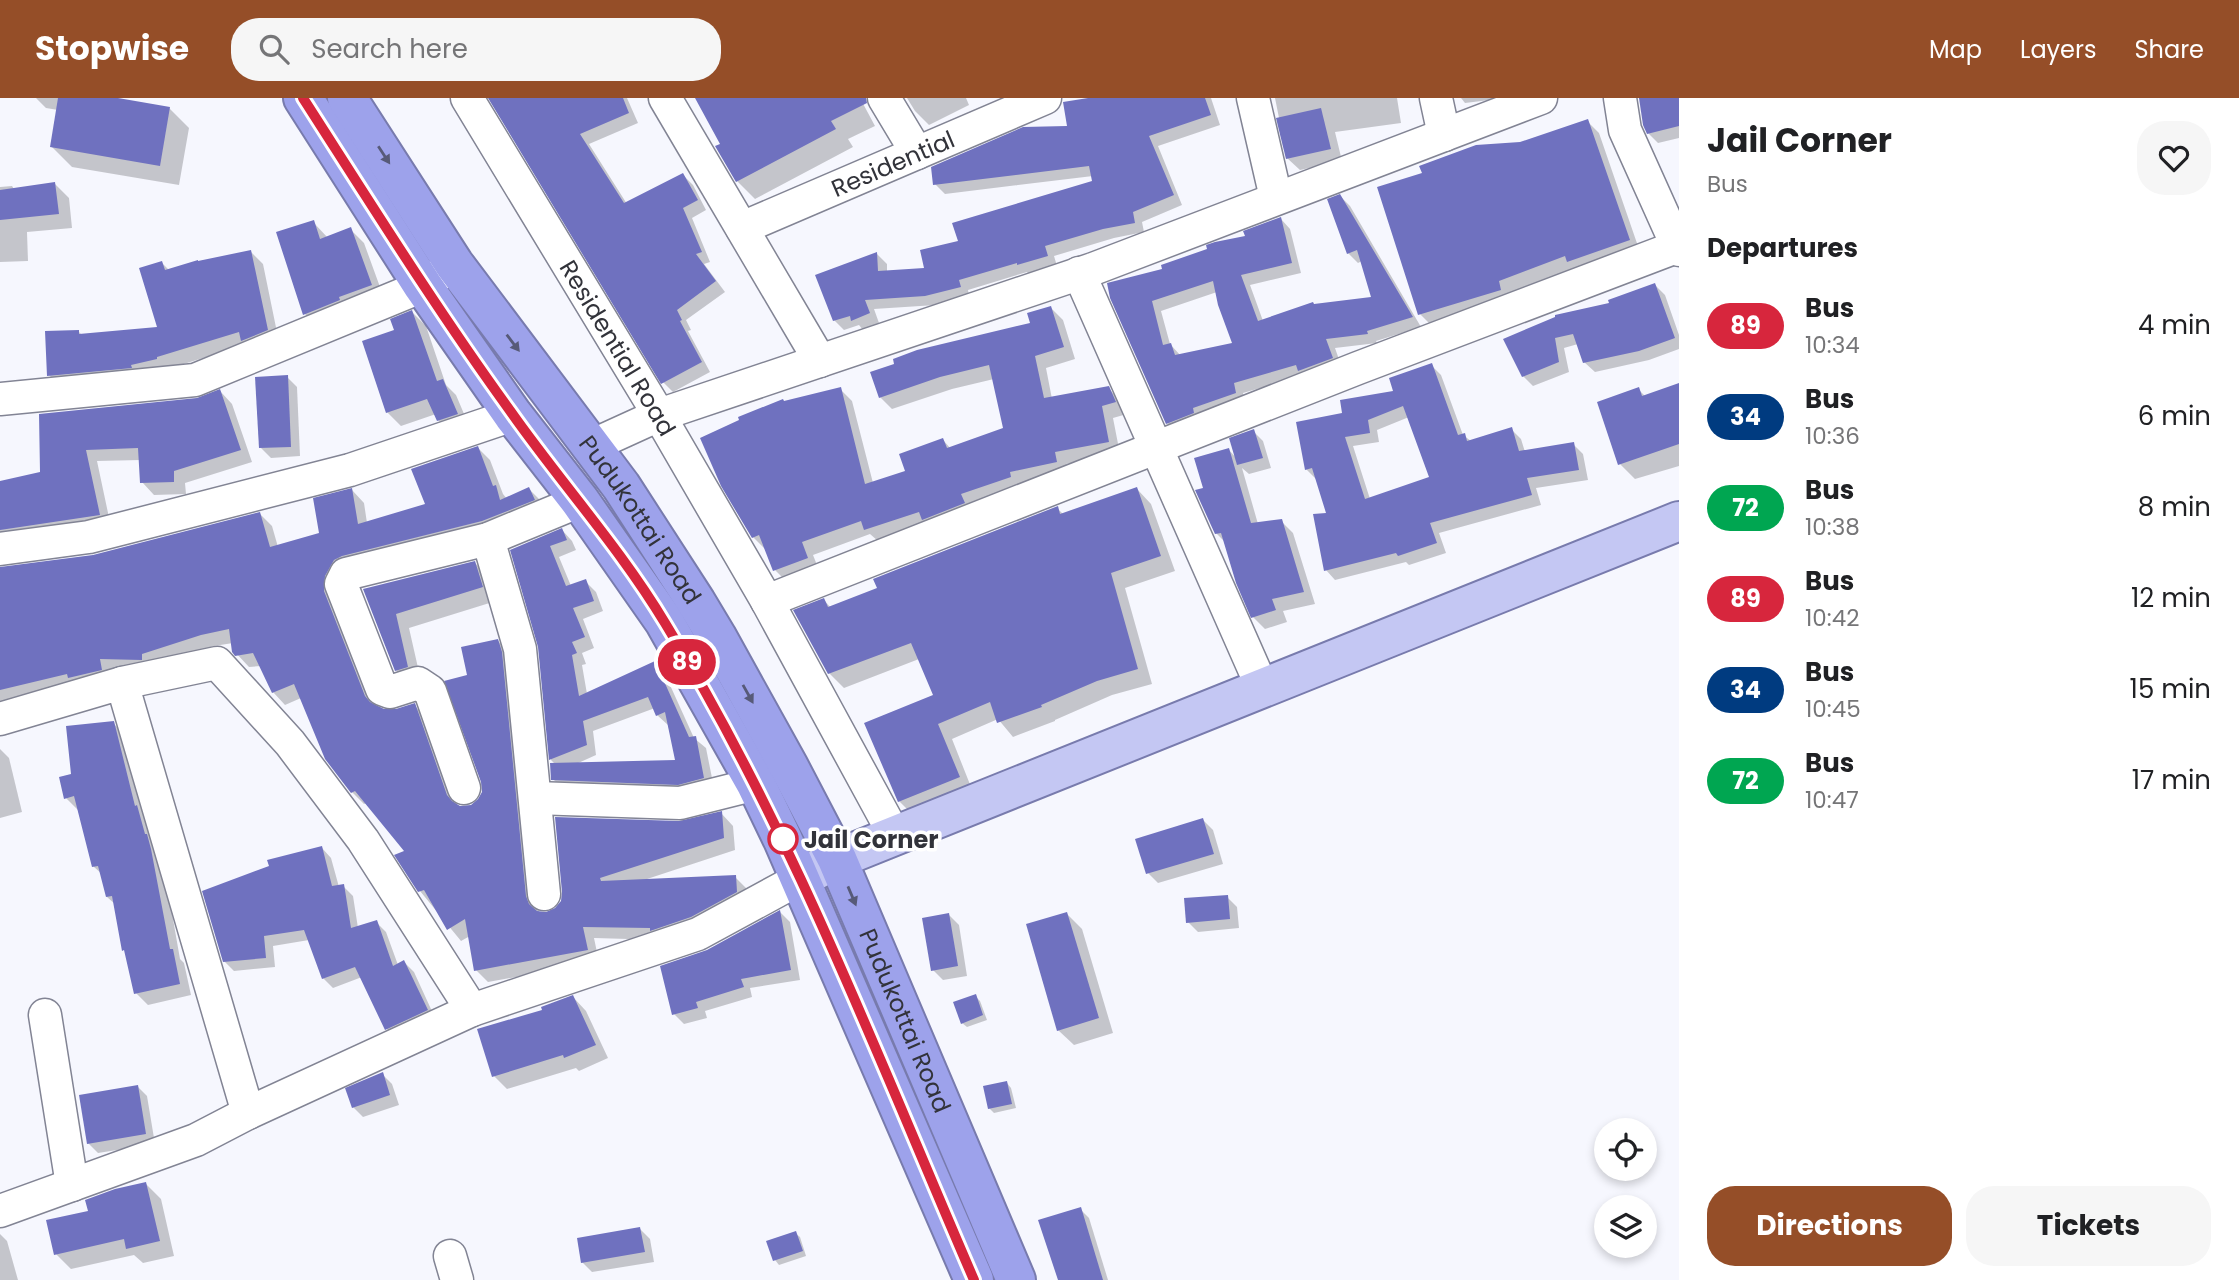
<!DOCTYPE html>
<html lang="en">
<head>
<meta charset="utf-8">
<style>
  :root { --surface:#fff; --page:#f6f6f6; --text:#202124; --muted:#757577; --accent:#954e28 }
  body { margin:0; font-family:Poppins,sans-serif; background:var(--page); color:var(--text); height:100vh; display:flex; flex-direction:column; font-size:26px; white-space:nowrap }
  * { box-sizing:border-box; margin:0 }
  p { font-size:23px; color:var(--muted) }
  .icon { flex:none; width:38px; height:38px; fill:none; stroke:currentColor; stroke-width:2; stroke-linecap:round; stroke-linejoin:round }
  .map { position:relative; flex:1; overflow:hidden }
  .sheet { display:flex; flex-direction:column; background:var(--surface); width:560px }
  .sheet>* { flex:none }
  .badge { padding:0 14px; border-radius:23px; font-size:24px; line-height:46px }
  .buttons { position:absolute; left:1594px; top:1020px; display:grid; gap:14px }
  .buttons a { display:grid; place-items:center; width:63px; height:63px; border-radius:50%; background:var(--surface); box-shadow:0 4px 10px #0003; font-size:35px }
  .map>.badge { position:absolute; translate:-50% -50%; box-shadow:0 0 0 4px #fff }
  h2 { padding:0 28px; font-size:26px; line-height:63px }
  .round { display:grid; place-items:center; flex:none; width:74px; height:74px; border-radius:28px; background:var(--page) }
  .headline { display:flex; align-items:center; justify-content:space-between; height:119px; padding:0 28px }
  h1 { font-size:33px; font-weight:700; line-height:52px }
  .primary-button { display:flex; gap:14px; margin-top:auto; padding:14px 28px }
  .primary-button a { flex:1; height:80px; border-radius:28px; background:var(--accent); color:#fff; font-size:28px; font-weight:700; line-height:80px; text-align:center }
  .primary-button a+a { background:var(--page); color:var(--text) }
  ul { padding:0; list-style:none }
  li { display:flex; align-items:center; gap:21px; height:91px; padding:0 28px }
  li div { flex:1 }
  li b { display:block; font-size:26px }
  li em { font-style:normal }
  li .badge { min-width:77px; font-weight:700; text-align:center }
  header { display:flex; align-items:center; gap:42px; box-sizing:border-box; height:98px; padding:0 35px; background:var(--accent); color:#fff }
  header strong { font-size:33px }
  nav { display:flex; gap:38px; margin-inline-start:auto; font-size:24px }
  .search { width:490px; height:63px; background:var(--page); display:flex; align-items:center; gap:18px; box-sizing:border-box; padding:0 24px; border-radius:28px; color:var(--muted); font-size:26px }
  main { display:flex; flex:1; min-height:0 }
  .map>svg:first-child { display:block }
  .shadow { fill:#0003; fill-rule:evenodd }
  .building { fill:#6f71bf; fill-rule:evenodd }
  .lines { fill:none; stroke-linecap:round; stroke-linejoin:round }
  .minor-casing { stroke:#828494; stroke-width:35 }
  .major-casing { stroke:#787bad; stroke-width:42 }
  .highway-casing { stroke:#787bad; stroke-width:42 }
  .minor { stroke:#fff; stroke-width:32 }
  .major { stroke:#c4c7f3; stroke-width:38 }
  .highway { stroke:#9da2eb; stroke-width:38 }
  .oneway { fill:#575a78 }
  .line-casing { stroke:#fff; stroke-width:16 }
  .line { stroke:#d7263d; stroke-width:10 }
  .stop-dot { fill:#fff; stroke:#d7263d; stroke-width:3.5 }
  .labels { text-anchor:middle; dominant-baseline:central; stroke-width:7; stroke-linejoin:round; paint-order:stroke }
  .street-label { font-size:24px; fill:#32333a; stroke:#fff }
  .stop-label { font-size:24px; font-weight:bold; fill:#32333a; stroke:#fff; text-anchor:start }
</style>
</head>
<body>
<header>
<strong>Stopwise</strong>
<div class="search"><svg class="icon" aria-label="search" viewBox="0 0 24 24"><circle cx="10" cy="10" r="6"/><path d="M15 15l6 6"/></svg>Search here</div>
<nav><a>Map</a><a>Layers</a><a>Share</a></nav>
</header>
<main>
<div class="map">
<svg width="1679" height="1182" viewBox="0 0 1679 1182">
  <rect width="100%" height="100%" fill="#f6f7fe"/>
  <g class="shadow">
    <path d="M36,0h77l56,10 20,20 -10,57 -107,-18 -20,-20 6,-37 -12,-2z"/>
    <path d="M491,0h136l11,25 -49,21 38,60 56,-29 10,10 13,25 -14,8 18,44 -6,2 21,28 -39,28 5,10 -3,1 22,41 -37,20 -10,-10z"/>
    <path d="M697,0h163l15,28 -27,13 5,8 -98,52 -18,-18 -15,-37z"/>
    <path d="M907,0h59l3,7 -40,20 -14,-14z"/>
    <path d="M1100,0h111l9,27 -62,21 24,59 -40,17 2,10 -30,6 -60,18 3,10 -28,8 -2,-2 -59,18 1,6 -33,9 -62,4 5,14 -16,7 -4,-5 -15,5 -10,-10 43,-66 10,10v8l40,-2 33,-28 134,-60 -1,-6 -148,18 -10,-10 134,-56z"/>
    <path d="M1275,0h122l4,25 -66,9 7,29 -42,9 -13,-12z"/>
    <path d="M1461,0h45l-41,5z"/>
    <path d="M1640,0h39v40l-21,5 -10,-10z"/>
    <path d="M1587,23l12,12 41,119 -60,21 -5,-5 -66,25 3,9 -80,24 -12,-12 100,-170z"/>
    <path d="M55,86l14,14 3,30 -45,4 1,29 -28,1v-75l12,-1 2,3z"/>
    <path d="M1340,98l10,10 71,121 -45,14 1,2 -42,5 7,20 -38,7 -61,18 2,9 -68,31 -10,-10 -55,-125 52,-28 83,-32 34,-19 9,10 11,44 -51,12 13,36 52,-16 59,-7 -12,-37 -4,2 -10,-10zM1217,194l17,52 -53,12 -11,-12 -9,-33z"/>
    <path d="M313,124l15,16 22,-9 14,14 20,55 -66,30 -13,-14z"/>
    <path d="M251,154l12,12 16,78 -32,2 -79,25 -107,18 -12,-12 30,-43 3,3 77,-7 3,-65 7,7z"/>
    <path d="M1655,187l10,10 14,40v14l-30,11 -54,12 -11,-10 -6,-18 -14,4 5,24 -36,14 -10,-10 -18,-36 107,-36z"/>
    <path d="M1051,210l12,12 12,39 -29,9 6,31 56,-11 12,12 7,14 -14,4 7,36 -54,10 2,10 -48,10 2,5 -144,52 -8,-7 -57,21 6,15 -32,12 -12,-12 -10,-21 -12,-12 32,-134 55,-14 12,12 21,82 34,-11 36,-32 8,9 54,-20 -11,-50 -42,10 -60,20 -12,-12 152,-73z"/>
    <path d="M412,214l14,14 20,59 10,10 14,33 -18,6 -14,-14 -2,-6 -35,12 -14,-14 9,-80z"/>
    <path d="M1431,267l10,10 22,60 8,6 40,-12 10,10 4,13 48,-8 10,10 5,26 -52,8 5,17 -102,28 7,20 -37,12 -3,-3 -71,18 -9,-10 3,-56 -13,-35 -10,-10 38,-54 51,-23zM1409,319l22,61 -61,21 -17,-53 26,-4 -2,-12z"/>
    <path d="M287,279l10,10 3,69 -29,2 -10,-10z"/>
    <path d="M1679,287v81l-44,13 -15,-15 18,-75 7,7z"/>
    <path d="M220,293l12,13 20,58 -67,21 1,11 -32,1 -12,-13 -1,-22 -44,1 14,66 -111,21v-65l41,-9 -1,-59 157,-15z"/>
    <path d="M1253,333l10,10 8,27 -22,6 -7,-6 16,56 23,-3 12,12 22,71 -32,7 4,11 -22,7 -12,-12 -27,-74 -10,-10 -11,-44 24,-39 8,9z"/>
    <path d="M478,350l12,12 13,34 4,5 22,-10 12,12 5,11 -192,56 -19,36 41,103 8,4h12l18,-6 13,13 31,89h13l9,-6 4,-9 -15,-116 28,-36 13,13 3,13 26,247 8,1 9,-4 7,-8 117,-79 41,-10 12,13 2,24 -91,30 91,-3 12,12 1,15 -86,36 -68,-2 5,24 -111,20 -12,-12 -6,-34 -9,5 -41,-50 -13,-39 -40,-49 -3,1 -12,-12 -51,-94 -16,7 -12,-13 -12,-26 -12,1 -15,-16 -1,-8 -19,3 -60,20 -154,39v-136l94,-12 166,-43 12,12 6,21 43,-13 31,-44 12,13 3,20 60,-18z"/>
    <path d="M1137,391l14,15 24,67 -50,17 27,96 -40,11 -57,25v1l-42,16 -15,-18 -46,20 21,53 -59,24 -15,-15 36,-105 -16,-37 -75,29 -15,-15 -5,-73 7,8 48,-19 178,-81 7,7z"/>
    <path d="M562,432l10,11 4,9 -17,7 12,29 14,-5 11,11 7,19 -20,8 11,29 -12,5 4,11 -4,1 5,29 68,-31 10,11 29,64 12,10 8,40 -150,2 -11,-11 3,-14 -5,-5 -11,-113 -28,-96zM655,610l2,7 11,10 9,36 -101,3 20,-9 -3,-24z"/>
    <path d="M475,465l14,14 7,24 -87,27 12,53 -11,3 -14,-14 -31,-80z"/>
    <path d="M113,625l12,12 38,127 17,97 4,4 7,32 -43,10 -12,-12 -20,-88 -9,-8 -5,-23 -8,-7 -16,-57 -12,-12 6,-23z"/>
    <path d="M0,651l9,9 13,54 -22,6z"/>
    <path d="M1203,722l10,10 10,34 -65,19 -10,-10 -11,-33z"/>
    <path d="M322,750l9,10 8,29 4,-1 10,10 5,32 18,-6 10,10 12,33 6,-3 10,10 22,48 -39,19 -10,-10 -25,-52 -29,11 -10,-10 -14,-38 -36,6 2,21 -41,4 -10,-10z"/>
    <path d="M1227,799l10,10 2,21 -41,4 -10,-10z"/>
    <path d="M780,814l10,10 10,58 -50,8 2,9 -47,14 2,7 -23,6 -10,-10 33,-62z"/>
    <path d="M1067,816l15,15 31,104 -39,12 -16,-15z"/>
    <path d="M949,817l10,10 8,51 -24,4 -10,-10z"/>
    <path d="M975,898l5,5 7,19 -20,7 -5,-4z"/>
    <path d="M573,899l13,14 22,47 -29,13 -3,-3 -69,21 -13,-13 50,-65z"/>
    <path d="M382,976l10,10 7,21 -36,12 -10,-10z"/>
    <path d="M1007,985l4,5 5,20 -22,5 -5,-5z"/>
    <path d="M137,988l10,10 8,48 -57,9 -10,-10z"/>
    <path d="M146,1086l15,15 13,57 -31,7 -9,-8 -63,14 -15,-15 34,-41z"/>
    <path d="M1080,1111l9,9 19,62h-26z"/>
    <path d="M640,1131l10,10 4,23 -62,10 -10,-10z"/>
    <path d="M795,1135l5,4 6,19 -27,9 -4,-5z"/>
    <path d="M0,1136l7,7 11,39h-18z"/>
  </g>
  <g class="building">
    <path d="M58,0h60l52,9 -10,59 -110,-19z"/>
    <path d="M488,0h135l6,15 -49,21 44,69 59,-30 15,27 -15,8 19,44 -6,2 20,27 -39,29 5,10 -2,1 22,41 -41,22z"/>
    <path d="M695,0h171l1,5 -36,18 5,8 -100,53 -21,-36 5,-2z"/>
    <path d="M1088,0h117l6,17 -62,21 25,59 -41,17 2,11 -32,6 -58,17 3,10 -31,9v-2l-58,17 2,7 -36,9 -60,4 5,13 -19,8 -1,-5 -17,5 -18,-46 62,-23 1,19 46,-3 -4,-18 38,-9 -6,-18 140,-42 -3,-15 -156,19 -2,-18 92,-40 44,-1 -4,-24z"/>
    <path d="M1639,0h40v28l-32,8 -4,-9z"/>
    <path d="M1321,10l10,41 -45,10 -10,-41z"/>
    <path d="M1588,21l42,121 -63,22 -2,-6 -66,25 2,9 -83,25 -41,-128 45,-14 -3,-7 57,-21 44,-3z"/>
    <path d="M55,84l4,32 -59,6v-30z"/>
    <path d="M1340,96l73,123 -46,14 1,3 -42,5 7,19 -35,13 -2,-6 -62,18 2,10 -43,15 1,5 -28,11 -56,-126 -3,-15 55,-14 -1,-4 46,-16 -1,-4 9,-3 30,-6 -2,-5 38,-14 11,46 -51,12 17,46 55,-19 1,2 57,-7 -14,-47 -10,4 -20,-55zM1213,183l5,24 14,38 -57,12 -4,-12 -8,2 -11,-44z"/>
    <path d="M314,122l6,19 31,-12 21,58 -33,12 1,3 -37,15 -27,-83z"/>
    <path d="M251,152l17,80 -27,11 -2,-9 -82,25v2l-26,6 1,3 -85,8 -2,-45 34,-1v4l78,-7 -18,-59 23,-7 3,9 33,-10v1z"/>
    <path d="M1655,185l20,55 -36,13 -56,12 -10,-29 -18,4 4,24 -37,15 -19,-38 52,-22v-2l54,-12 -1,-3z"/>
    <path d="M1051,208l13,41 -29,9 9,42 65,-12 7,16 -14,4 7,36 -54,10 2,10 -47,10 1,5 -50,17 4,9 -43,17 -3,-8 -55,18 -3,-9 -59,21 6,16 -35,13 -14,-36 -7,3 -31,-52 -21,-48 39,-18 -1,-3 45,-18 1,2 57,-14 24,97 40,-13 -6,-17 44,-16 4,10 56,-20 -14,-63 -49,12 -61,21 -9,-26 24,-8 -1,-5 24,-9 113,-27 -3,-10z"/>
    <path d="M412,212l25,71 6,-2 15,35 -21,7 -10,-22 -41,14 -24,-72 32,-11 -4,-11z"/>
    <path d="M1432,265l26,72 7,-2 2,8 45,-14 7,24 55,-9 5,28 -52,8 5,17 -102,28 7,20 -39,13 -2,-3 -72,18 -11,-57 13,-1 -14,-45 -7,2 -9,-48 46,-9 -2,-13 53,-9 -4,-13zM1403,308l26,71 -64,22 -20,-62 25,-4 -2,-13z"/>
    <path d="M288,277l3,72 -32,1 -4,-71z"/>
    <path d="M1679,285v61l-61,21 -21,-63 42,-15 3,9z"/>
    <path d="M220,291l21,61 -67,21v11l-34,1 -2,-35 -52,2 14,65 -100,15v-49l40,-9 -1,-58 158,-16z"/>
    <path d="M1254,331l9,29 -26,7 -8,-27z"/>
    <path d="M478,348l15,40 3,-1 4,15 29,-13 6,13 -53,21 -140,35 -8,4 -9,16 -1,15 41,105 5,6 14,7h12l19,-6 32,92 5,6 8,5 11,-1 7,-6 4,-7 -1,-10 -37,-101 23,-6 -6,-28 37,-8 4,13 24,244 3,8 8,7 9,1 9,-4 6,-7 1,-9 -7,-75 124,4 43,-10 2,27 -124,40 1,3 135,-6 1,17 -46,25 -41,14v-3l-67,-1 5,23 -114,21 -9,-52 -18,11 -23,-40 -6,2 -24,-37 10,-4 -49,-60 -4,2 -26,-34 -31,-75 -22,9 -19,-40 -18,3 -3,-4 -3,-23 -28,6 -59,19v6l-42,-1 2,11 -34,8 -1,-4 -67,16v-123l93,-12 167,-43 10,35 49,-14 -6,-35 39,-10 6,36 67,-20 -14,-35z"/>
    <path d="M1229,350l22,75 31,-4 22,73 -32,7 4,11 -25,8 -15,-35 -15,-50 -6,1 -20,-44 8,-2 -9,-30z"/>
    <path d="M1137,389l24,69 -50,17 27,96 -41,12 -56,24 1,2 -45,16 -7,-21 -52,22 22,53 -62,25 -34,-79 69,-28 -22,-52 -83,31 -35,-64 31,-12 4,9 49,-19 -4,-9 185,-73 2,8z"/>
    <path d="M562,430l5,12 -17,6 16,40 20,-7 8,22 -21,7 12,29 -13,5 5,11 -5,2 7,41 76,-35 34,76 7,-1 8,42 -26,7 -127,-5 -1,-17 125,-3 -10,-48 -9,4 -8,-19 -65,24 4,24 -38,15 -11,-113 -28,-97z"/>
    <path d="M475,463l8,26 -87,27 12,53 -13,4 -32,-82z"/>
    <path d="M114,623l21,85 2,-1 8,29h2l4,15 19,100h3l7,35 -46,10 -10,-44 -2,1 -10,-55 -6,1 -8,-31 -6,1 -18,-71 -10,3 -5,-22 12,-3 -5,-48z"/>
    <path d="M1203,720l11,36 -68,20 -11,-35z"/>
    <path d="M322,748l10,40 12,-2 7,44 26,-8 16,46 11,-6 24,50 -43,20 -30,-63 -33,12 -18,-49 -40,6 2,22 -43,4 -21,-71 67,-25 -2,-6z"/>
    <path d="M1228,797l2,24 -44,4 -2,-25z"/>
    <path d="M780,812l11,60 -50,9 3,8 -48,15 2,6 -26,7 -12,-49 47,-16z"/>
    <path d="M1067,814l32,106 -42,13 -31,-107z"/>
    <path d="M949,815l9,53 -27,5 -9,-53z"/>
    <path d="M976,896l7,21 -22,9 -8,-22z"/>
    <path d="M573,897l23,50 -32,13 -1,-3 -71,22 -15,-48 65,-19 -1,-3z"/>
    <path d="M383,974l7,23 -38,13 -7,-20z"/>
    <path d="M1007,983l5,23 -24,5 -5,-23z"/>
    <path d="M138,987l8,49 -59,10 -8,-49z"/>
    <path d="M146,1084l14,59 -34,8 -2,-10 -70,16 -8,-35 42,-9 -3,-11 30,-11z"/>
    <path d="M1081,1109l22,73h-45l-20,-60z"/>
    <path d="M640,1129l5,25 -64,11 -4,-25z"/>
    <path d="M796,1133l7,20 -30,10 -7,-20z"/>
  </g>
  <g class="lines">
    <g class="minor-casing">
      <g id="minor">
        <path id="s1" d="M467,0l192,317 108,186 128,235"/>
        <path d="M665,0l155,263"/>
        <path d="M884,0l33,55"/>
        <path d="M1253,0l23,100"/>
        <path d="M1436,0l8,37"/>
        <path d="M1620,0l5,32 54,120"/>
        <path id="s2" d="M742,130l303,-130"/>
        <path d="M1079,175l183,414"/>
        <path d="M0,301l195,-19 228,-94 18,-13"/>
        <path d="M591,348l68,-31 434,-146 448,-171"/>
        <path d="M488,441l32,110 24,245"/>
        <path d="M0,451l89,-12 261,-67 163,-55"/>
        <path d="M767,503l591,-233 321,-122"/>
        <path d="M122,585l95,-20 73,80 73,97 109,170"/>
        <path d="M0,621l122,-36 126,430"/>
        <path d="M464,690l-34,-97 -12,-8 -28,9 -8,-3 -41,-105 5,-10 142,-35 92,-38"/>
        <path d="M535,700l145,5 76,-19"/>
        <path d="M45,917l27,170"/>
        <path d="M0,1113l196,-71 52,-27 224,-103 226,-76 103,-56"/>
        <path d="M450,1158l7,24"/>
      </g>
    </g>
    <g class="major-casing">
      <path id="major" d="M801,780l36,-19 842,-338"/>
    </g>
    <g class="highway-casing">
      <g id="highway">
        <path d="M303,0l120,188 90,129 67,86 84,120 92,163 27,56 191,440"/>
        <path id="s3" d="M347,0l107,166 167,222 75,116 21,35 72,130 48,92 179,421"/>
      </g>
    </g>
    <use href="#minor" class="minor"/>
    <use href="#major" class="major"/>
    <use href="#highway" class="highway"/>
  </g>
  <defs><path id="oneway-solid" d="M-6-.8H1V-3.2L6.5 0L1 3.2V.8H-6Z" transform="scale(1.75)"/></defs>
  <g class="oneway">
    <use href="#oneway-solid" transform="translate(384 57) rotate(57)"/>
    <use href="#oneway-solid" transform="translate(513 245) rotate(53)"/>
    <use href="#oneway-solid" transform="translate(748 596) rotate(61)"/>
    <use href="#oneway-solid" transform="translate(852 798) rotate(67)"/>
  </g>
  <g class="lines">
    <g class="line-casing">
      <path id="line" d="M303,0c68,106 134,212 208,314 50,71 109,136 154,211 127,207 213,435 309,657"/>
    </g>
    <use href="#line" class="line"/>
  </g>
  <circle class="stop-dot" cx="783" cy="741" r="14"/>
  <g class="labels">
    <g class="street-label">
      <text stroke="none"><textPath href="#s2" startOffset="164">Residential</textPath></text>
      <text stroke="none"><textPath href="#s1" startOffset="292">Residential Road</textPath></text>
      <text stroke="none"><textPath href="#s3" startOffset="514">Pudukottai Road</textPath></text>
      <text stroke="none"><textPath href="#s3" startOffset="1082">Pudukottai Road</textPath></text>
    </g>
    <g class="stop-label">
      <text x="804" y="741">Jail Corner</text>
    </g>
  </g>
</svg>
<div class="buttons">
<a><svg class="icon" aria-label="locate" viewBox="0 0 24 24"><circle cx="12" cy="12" r="6"/><path d="M12 2v4M12 18v4M2 12h4M18 12h4"/></svg></a>
<a><svg class="icon" aria-label="layers" viewBox="0 0 24 24"><path d="M12 4l9 5-9 5-9-5zM3 14l9 5 9-5"/></svg></a>
</div>
<b class="badge" style="left:687px;top:564px;background:#d7263d;color:#fff">89</b>
</div>
<section class="sheet">
<div class="headline"><div><h1>Jail Corner</h1><p>Bus</p></div><a class="round"><svg class="icon" aria-label="heart" viewBox="0 0 24 24"><path d="M12 20l-8-8c-3-5 5-10 8-4 3-6 11-1 8 4z"/></svg></a></div>
<h2>Departures</h2>
<ul>
<li><span class="badge" style="background:#d7263d;color:#fff">89</span><div><b>Bus</b><p>10:34</p></div><em>4 min</em></li>
<li><span class="badge" style="background:#003b80;color:#fff">34</span><div><b>Bus</b><p>10:36</p></div><em>6 min</em></li>
<li><span class="badge" style="background:#00a651;color:#fff">72</span><div><b>Bus</b><p>10:38</p></div><em>8 min</em></li>
<li><span class="badge" style="background:#d7263d;color:#fff">89</span><div><b>Bus</b><p>10:42</p></div><em>12 min</em></li>
<li><span class="badge" style="background:#003b80;color:#fff">34</span><div><b>Bus</b><p>10:45</p></div><em>15 min</em></li>
<li><span class="badge" style="background:#00a651;color:#fff">72</span><div><b>Bus</b><p>10:47</p></div><em>17 min</em></li>
</ul>
<div class="primary-button"><a>Directions</a><a>Tickets</a></div>
</section>
</main>
</body>
</html>
